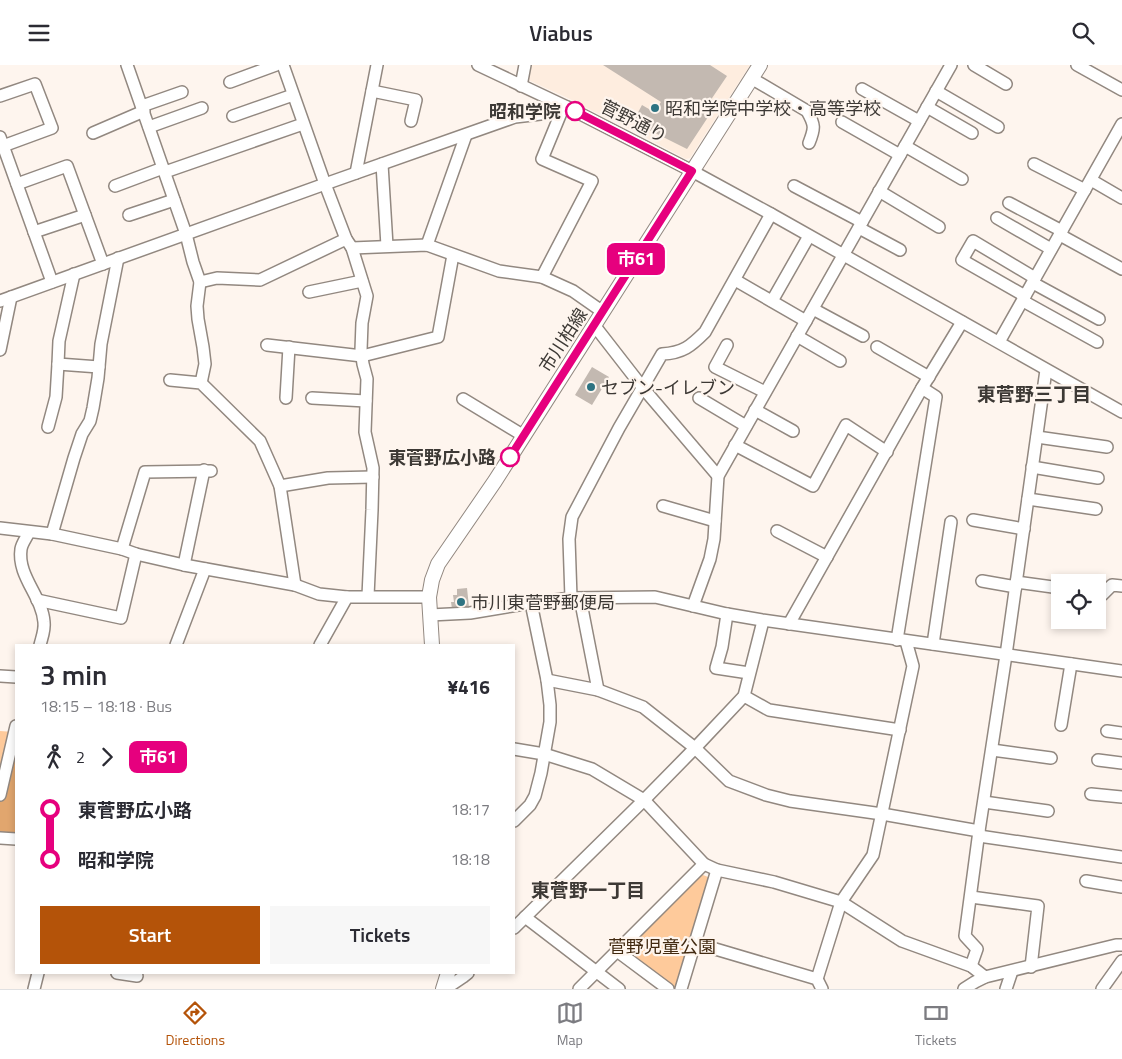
<!DOCTYPE html>
<html lang="en">
<head>
<meta charset="utf-8">
<style>
  :root { --surface:#fff; --page:#f7f7f7; --text:#2b2b33; --muted:#7c7c81; --line:#e1e1e2; --accent:#b45309 }
  body { margin:0; font-family:"Titillium Web","Noto Sans JP",sans-serif; background:var(--page); color:var(--text); height:100vh; display:flex; flex-direction:column; font-size:19px; white-space:nowrap }
  * { box-sizing:border-box; margin:0 }
  p { font-size:16px; color:var(--muted) }
  .icon { flex:none; width:28px; height:28px; fill:none; stroke:currentColor; stroke-width:2; stroke-linecap:round; stroke-linejoin:round }
  .map { position:relative; flex:1; overflow:hidden }
  .side { position:absolute; left:15px; top:579px; width:500px; height:330px; display:flex; flex-direction:column; background:var(--surface); border-radius:0px; box-shadow:0 2px 8px #0003 }
  .side>* { flex:none }
  .badge { padding:0 10px; border-radius:8px; font-size:18px; line-height:32px }
  .fabs { position:absolute; left:1051px; top:509px; display:grid; gap:10px }
  .fabs a { display:grid; place-items:center; width:55px; height:55px; border-radius:0px; background:var(--surface); box-shadow:0 2px 8px #0003; font-size:25px }
  .map>.badge { position:absolute; translate:-50% -50%; box-shadow:0 0 0 2px #fff }
  .legs { display:flex; align-items:center; gap:8px; height:55px; padding:0 25px; font-size:16px }
  .legs p { margin-inline-start:auto }
  .head { display:flex; align-items:center; justify-content:space-between; height:85px; padding:0 25px }
  h1 { font-size:28px; font-weight:600; line-height:38px }
  .button { display:flex; gap:10px; margin-top:auto; padding:10px 25px }
  .button a { flex:1; height:58px; border-radius:0px; background:var(--accent); color:#fff; font-size:20px; font-weight:600; line-height:58px; text-align:center }
  .button a+a { background:var(--page); color:var(--text) }
  ul { padding:0 25px; list-style:none }
  li { display:flex; align-items:center; gap:18px; height:50px; font-size:19px }
  li i { display:grid; place-items:center; width:8px; height:100%; margin:0 6px; background:currentColor }
  li i::after { content:''; width:12px; height:12px; margin:-6px; border:4px solid; border-radius:50%; background:var(--surface) }
  li p { margin-inline-start:auto }
  li:first-child i { background:linear-gradient(#0000 50%,currentColor 0) }
  li:last-child i { background:linear-gradient(currentColor 50%,#0000 0) }
  header { display:flex; justify-content:space-between; align-items:center; height:65px; padding:0 25px; background:var(--surface); font-size:22px; font-weight:600 }
  .tabs { display:flex; justify-content:space-around; align-items:center; height:70px; border-top:1px solid var(--line); background:var(--surface); font-size:14px; color:var(--muted) }
  .tabs a { display:grid; justify-items:center; gap:2px }
  .tabs .on { color:var(--accent) }
  .map>svg:first-child { display:block }
  .built { fill:#feeddf }
  .green { fill:#feca9b }
  .forest { fill:#e1a66e }
  .building { fill:#c3b9b1 }
  .lines { fill:none; stroke-linecap:round; stroke-linejoin:round }
  .minor-casing { stroke:#928880; stroke-width:14 }
  .major-casing { stroke:#928880; stroke-width:16 }
  .minor { stroke:#fff; stroke-width:11 }
  .major { stroke:#fff; stroke-width:14 }
  .line-1-casing { stroke:#fff; stroke-width:11 }
  .line-1 { stroke:#e6007e; stroke-width:8 }
  .poi-dot { fill:#2e7382; stroke:#fef5ee; stroke-width:2 }
  .stop-1-dot { fill:#fff; stroke:#e6007e; stroke-width:2.5 }
  .labels { text-anchor:middle; dominant-baseline:central; stroke-width:4.5; stroke-linejoin:round; paint-order:stroke }
  .poi-label { font-size:18px; fill:#3d3935; stroke:#fef5ee; text-anchor:start }
  .stop-label { font-size:18px; font-weight:bold; fill:#3d3935; stroke:#fef5ee; text-anchor:end }
  .street-label { font-size:18px; fill:#3d3935; stroke:#fef5ee }
  .park-label { font-size:18px; fill:#422a11; stroke:#fef5ee }
  .neighbourhood-label { font-size:19px; font-weight:bold; fill:#3d3935; stroke:#fef5ee }
</style>
</head>
<body>
<header><svg class="icon" aria-label="menu" viewBox="0 0 24 24"><path d="M4 6h16M4 12h16M4 18h16"/></svg>Viabus<svg class="icon" aria-label="search" viewBox="0 0 24 24"><circle cx="10" cy="10" r="6"/><path d="M15 15l6 6"/></svg></header>
<div class="map">
<svg width="1122" height="924" viewBox="0 0 1122 924">
  <rect width="100%" height="100%" fill="#fef5ee"/>
  <path class="built" d="M529,0h221l-60,93 -4,1 -79,-42 -1,1 -36,-19 -44,-20z"/>
  <g class="green">
    <path d="M0,666l14,1 -14,42z"/>
    <path d="M698,810h5l5,2v5l-31,105 -3,1 -48,-36 -1,-5z"/>
  </g>
  <path class="forest" d="M16,668v106l-16,-1v-43z"/>
  <g class="building">
    <path d="M603,0h107l17,11 -21,31 6,4 -25,38 -54,-27 9,-17 12,7 7,-10z"/>
    <path d="M592,302l17,10 -17,28 -17,-10z"/>
    <path d="M467,523l2,19 -17,2 -1,-7h3l-1,-7h4v-6z"/>
  </g>
  <g class="lines">
    <g class="minor-casing">
      <g id="minor">
        <path d="M127,0l59,169 7,28 7,20 -3,24 1,13 5,28 2,17 -4,19"/>
        <path d="M283,0l42,119 21,55 6,9 15,48 -5,27 -1,27 2,14 4,15 -2,53 8,36 -1,42 -4,86"/>
        <path d="M478,0l89,42 125,64 79,43 351,198"/>
        <path d="M974,0l32,19"/>
        <path d="M1077,0l45,25"/>
        <path d="M751,13l56,33c8,14 8,17 2,32"/>
        <path d="M230,17l46,-17"/>
        <path d="M521,21l4,-21"/>
        <path d="M862,24l57,32"/>
        <path d="M372,26l44,9 -5,21"/>
        <path d="M936,26l62,36"/>
        <path d="M0,31l35,-12 17,44 -49,18"/>
        <path d="M142,41l40,-14"/>
        <path d="M927,42l45,26"/>
        <path d="M233,51l60,-21"/>
        <path d="M842,57l58,33"/>
        <path d="M149,62l53,-19"/>
        <path d="M93,68l51,-22"/>
        <path d="M0,72l52,145"/>
        <path d="M905,81l57,33"/>
        <path d="M382,99l5,82"/>
        <path d="M1034,99l51,26"/>
        <path d="M165,107l138,-48"/>
        <path d="M356,108l21,-108"/>
        <path d="M1091,115l31,18"/>
        <path d="M17,119l50,-18 36,98"/>
        <path d="M115,121l48,-18"/>
        <path d="M794,121l68,36"/>
        <path d="M879,126l60,36"/>
        <path d="M1009,138l53,28"/>
        <path d="M129,150l45,-15"/>
        <path d="M997,153l54,31"/>
        <path d="M859,163l41,22"/>
        <path d="M34,167l51,-17"/>
        <path d="M1060,170l62,34"/>
        <path d="M427,180l39,-110"/>
        <path d="M352,183l75,-3 72,26 43,6 31,14 30,21"/>
        <path d="M74,209l-15,67 -1,23 41,3"/>
        <path d="M542,212l50,-96 -50,-22 21,-51"/>
        <path d="M735,215l71,41"/>
        <path d="M200,217l17,-4 43,2 86,-41"/>
        <path d="M1033,218l66,36"/>
        <path d="M309,227l53,-11"/>
        <path d="M1025,231l-63,-36 11,-19 62,37"/>
        <path d="M0,236l325,-117 190,-67 34,-4 18,-6"/>
        <path d="M772,236l37,-65"/>
        <path d="M1023,236l74,41"/>
        <path d="M813,244l50,27"/>
        <path d="M594,260l49,63 75,88"/>
        <path d="M797,271l43,25"/>
        <path d="M999,277l123,-218"/>
        <path d="M267,280l95,11 76,-19 15,-82"/>
        <path d="M727,280l-12,22 50,25"/>
        <path d="M877,282l52,30"/>
        <path d="M0,285l11,-53"/>
        <path d="M170,315l31,3 59,58 20,45 15,99"/>
        <path d="M286,333l3,-51"/>
        <path d="M312,333l54,3"/>
        <path d="M699,333l47,28"/>
        <path d="M463,334l61,37"/>
        <path d="M755,345l38,21"/>
        <path d="M48,362l8,-30 2,-33"/>
        <path d="M1037,372l70,10"/>
        <path d="M735,380l78,41 33,-61 41,27"/>
        <path d="M1032,402l66,11"/>
        <path d="M280,421l48,-8 45,-1"/>
        <path d="M1028,434l68,10"/>
        <path d="M663,441l52,15"/>
        <path d="M973,455l51,9"/>
        <path d="M0,463l52,6 70,15 14,5 48,11 111,20 24,9 28,3h82"/>
        <path d="M777,466l50,26"/>
        <path d="M29,467c-2,5 -7,11 -8,17 -4,27 21,47 23,73 1,8 -2,15 -4,23"/>
        <path d="M52,469l22,-76 8,-24 8,-13 3,-13 5,-30 3,-34 17,-86"/>
        <path d="M122,484l23,-77 66,-1"/>
        <path d="M184,500l20,-95"/>
        <path d="M982,516l34,6"/>
        <path d="M1016,517l44,6"/>
        <path d="M1098,529l4,1 10,-10 10,1"/>
        <path d="M571,533l-2,-59 3,-22 47,-89 43,-74c21,-1 29,-8 43,-22l66,-118"/>
        <path d="M580,533l18,92"/>
        <path d="M37,535l84,18 15,-64"/>
        <path d="M693,541l17,-47 4,-20 4,-63 233,-411"/>
        <path d="M727,549l-5,33 -6,21 33,5"/>
        <path d="M430,550l40,-2 61,-10 40,-5 84,-1 72,17 35,6 360,51"/>
        <path d="M789,559l133,-236 40,-66"/>
        <path d="M897,575l39,-243 -14,-9"/>
        <path d="M933,579l18,-122"/>
        <path d="M176,580l29,-76"/>
        <path d="M320,580l27,-48"/>
        <path d="M0,611l16,1"/>
        <path d="M547,615l51,10 45,17 52,41 34,33 37,14 24,6 92,13 97,17"/>
        <path d="M744,631l25,14 131,20"/>
        <path d="M1061,660l10,-61"/>
        <path d="M1107,666l15,2"/>
        <path d="M514,684l30,5 48,15 52,31 60,64 13,6 57,12 67,20 61,39 69,25 14,11"/>
        <path d="M992,685l59,8"/>
        <path d="M1098,695l24,3"/>
        <path d="M1091,729l31,3"/>
        <path d="M0,730l16,-69"/>
        <path d="M984,737l64,9"/>
        <path d="M514,756l16,-16 5,-9 6,-23 9,-51v-17l-3,-25 -16,-77"/>
        <path d="M979,771l143,21"/>
        <path d="M0,773l16,1"/>
        <path d="M1086,816l36,6"/>
        <path d="M971,832l67,9 -7,61"/>
        <path d="M525,852l94,72"/>
        <path d="M514,863l130,-128 51,-52 49,-52 19,-75"/>
        <path d="M695,878l122,36 5,10"/>
        <path d="M617,886l51,38"/>
        <path d="M971,901l6,-17 -12,-13 14,-105 27,-176 40,-285"/>
        <path d="M117,908l20,3"/>
        <path d="M817,914l24,-77 32,-47 40,-189 -7,-25"/>
        <path d="M34,924l4,-16"/>
        <path d="M445,924l18,-12 5,-4"/>
        <path d="M579,924l125,-125"/>
        <path d="M681,924l36,-119"/>
        <path d="M964,924l11,-7 10,-5 131,-32h6"/>
        <path d="M1006,924l6,-18"/>
        <path d="M1102,924l20,-28"/>
      </g>
    </g>
    <g class="major-casing">
      <g id="major">
        <path d="M432,580l-3,-48 3,-17 6,-16 57,-83 265,-416"/>
        <path d="M443,924l5,-16"/>
      </g>
    </g>
    <use href="#minor" class="minor"/>
    <use href="#major" class="major"/>
  </g>
  <g class="lines">
    <g class="line-1-casing">
      <path id="line-1" d="M510,392l182,-286 -117,-60"/>
    </g>
    <use href="#line-1" class="line-1"/>
  </g>
  <g class="poi-dot">
    <circle cx="655" cy="43" r="5"/>
    <circle cx="591" cy="322" r="5"/>
    <circle cx="461" cy="537" r="5"/>
  </g>
  <g class="stop-1-dot">
    <circle cx="575" cy="46" r="9"/>
    <circle cx="510" cy="392" r="9"/>
  </g>
  <g class="labels">
    <g class="poi-label">
      <text x="665" y="43">昭和学院中学校・高等学校</text>
      <text x="601" y="322">セブン-イレブン</text>
      <text x="471" y="537">市川東菅野郵便局</text>
    </g>
    <g class="stop-label">
      <text x="561" y="46">昭和学院</text>
      <text x="496" y="392">東菅野広小路</text>
    </g>
    <g class="street-label">
      <text transform="translate(634 56) rotate(27)">菅野通り</text>
      <text transform="translate(563 275) rotate(-57)">市川柏線</text>
    </g>
    <g class="park-label">
      <text x="662" y="881">菅野児童公園</text>
    </g>
    <g class="neighbourhood-label">
      <text x="1034" y="328">東菅野三丁目</text>
      <text x="588" y="824">東菅野一丁目</text>
    </g>
  </g>
</svg>
<div class="fabs">
<a><svg class="icon" aria-label="locate" viewBox="0 0 24 24"><circle cx="12" cy="12" r="6"/><path d="M12 2v4M12 18v4M2 12h4M18 12h4"/></svg></a>
</div>
<b class="badge" style="left:636px;top:194px;background:#e6007e;color:#fff">市61</b>
<section class="side">
<div class="head"><div><h1>3 min</h1><p>18:15 – 18:18 · Bus</p></div><b>¥416</b></div>
<div class="legs"><svg class="icon" aria-label="walk" viewBox="0 0 24 24"><circle cx="13" cy="4" r="2"/><path d="M13 8l-2 6 4 7M11 14l-3 7M7 12l3-4h3l4 4"/></svg>2<svg class="icon" aria-label="forward" viewBox="0 0 24 24"><path d="M9 5l7 7-7 7"/></svg><b class="badge" style="background:#e6007e;color:#fff">市61</b></div>
<ul>
<li><i style="color:#e6007e"></i><b>東菅野広小路</b><p>18:17</p></li>
<li><i style="color:#e6007e"></i><b>昭和学院</b><p>18:18</p></li>
</ul>
<div class="button"><a>Start</a><a>Tickets</a></div>
</section>
</div>
<nav class="tabs">
<a class="on"><svg class="icon" aria-label="directions" viewBox="0 0 24 24"><path d="M12 3l9 9-9 9-9-9zM9 14v-3h6M13 9l2 2-2 2"/></svg>Directions</a>
<a><svg class="icon" aria-label="map" viewBox="0 0 24 24"><path d="M3 6l6-2 6 2 6-2v14l-6 2-6-2-6 2zM9 4v14M15 6v14"/></svg>Map</a>
<a><svg class="icon" aria-label="tickets" viewBox="0 0 24 24"><path d="M3 7h18v10H3zM15 7v10"/></svg>Tickets</a>
</nav>
</body>
</html>
